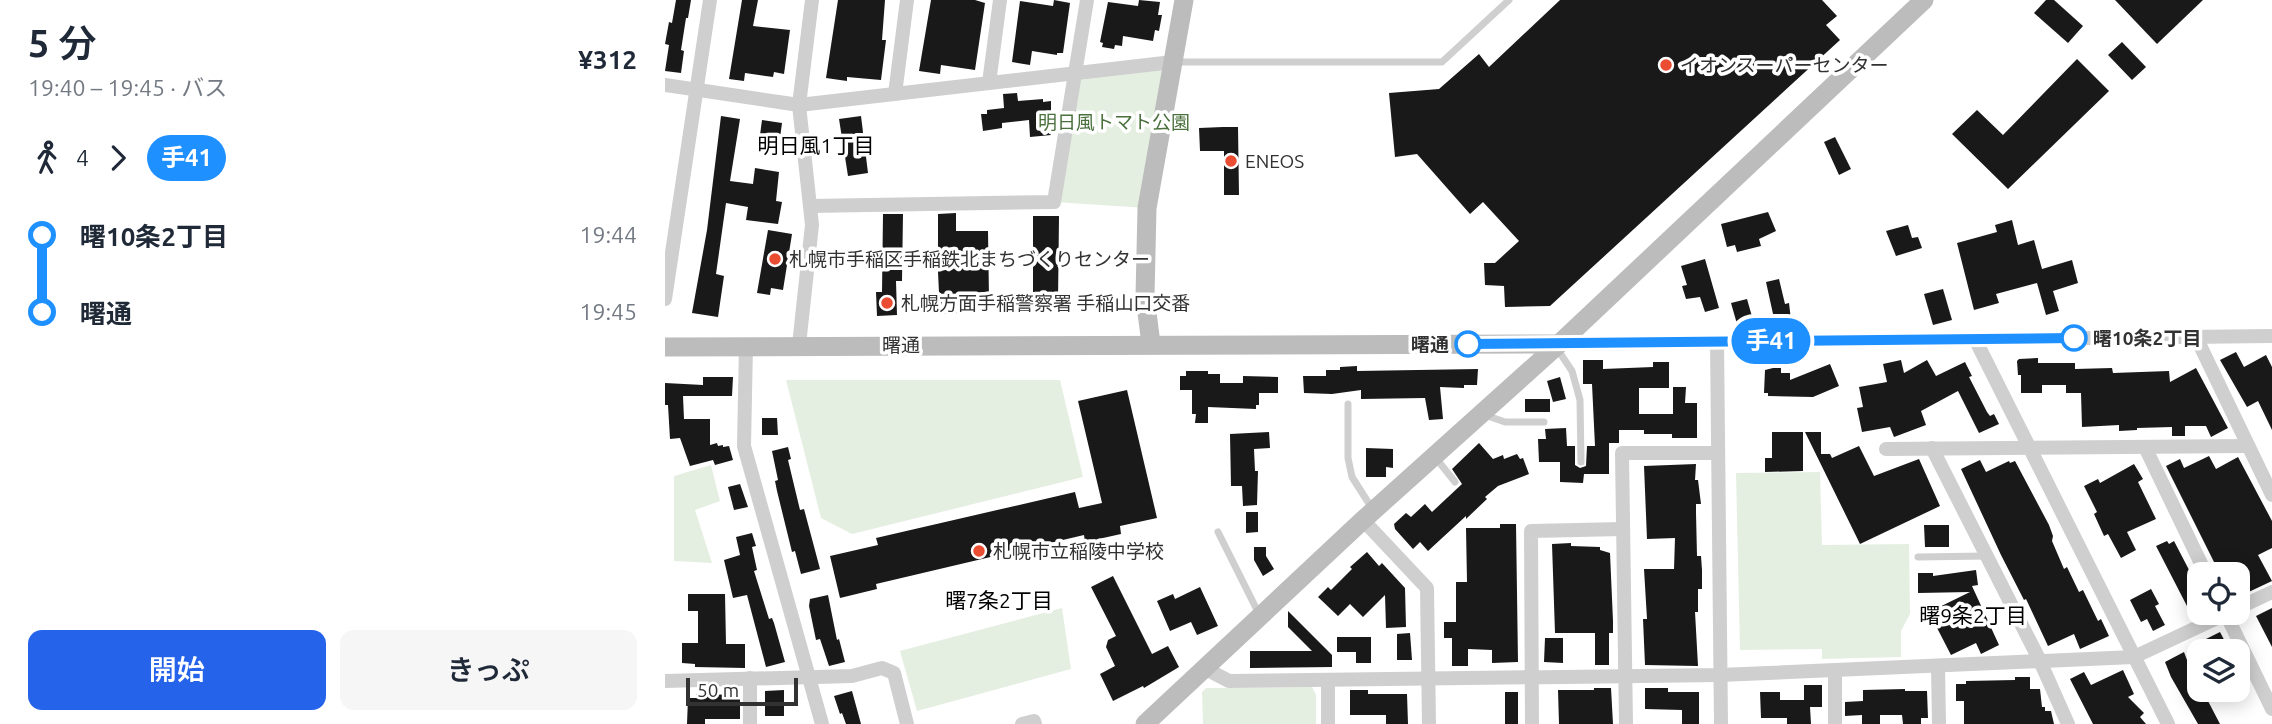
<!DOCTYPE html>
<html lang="ja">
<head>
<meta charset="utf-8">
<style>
  :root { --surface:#fff; --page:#f6f6f7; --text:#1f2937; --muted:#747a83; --accent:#2563eb }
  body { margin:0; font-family:Ubuntu,"Noto Sans JP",sans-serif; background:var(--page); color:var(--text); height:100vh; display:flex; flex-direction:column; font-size:26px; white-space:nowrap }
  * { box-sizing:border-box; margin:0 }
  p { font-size:23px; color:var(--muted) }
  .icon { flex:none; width:38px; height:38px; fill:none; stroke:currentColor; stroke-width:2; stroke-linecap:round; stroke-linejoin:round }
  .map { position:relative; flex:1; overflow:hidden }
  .drawer { display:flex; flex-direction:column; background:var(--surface); width:665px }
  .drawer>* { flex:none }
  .badge { padding:0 14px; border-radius:23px; font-size:24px; line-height:46px }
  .controls { position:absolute; left:1522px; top:562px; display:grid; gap:14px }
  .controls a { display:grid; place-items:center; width:63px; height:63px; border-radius:14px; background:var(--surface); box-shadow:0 4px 18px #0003; font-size:35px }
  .scale { position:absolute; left:21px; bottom:18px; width:112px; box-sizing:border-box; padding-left:7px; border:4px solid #323232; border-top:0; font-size:19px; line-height:24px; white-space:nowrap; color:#323232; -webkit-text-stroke:5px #fff; paint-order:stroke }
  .map>.badge { position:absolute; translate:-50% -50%; box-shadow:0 0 0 4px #fff }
  .legs { display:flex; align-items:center; gap:10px; height:77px; padding:0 28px; font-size:23px }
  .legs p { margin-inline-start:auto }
  .summary { display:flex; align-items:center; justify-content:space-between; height:119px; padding:0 28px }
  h1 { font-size:38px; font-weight:600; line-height:52px }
  .cta { display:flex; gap:14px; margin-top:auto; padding:14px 28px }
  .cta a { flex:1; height:80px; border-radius:14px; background:var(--accent); color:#fff; font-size:28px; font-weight:600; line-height:80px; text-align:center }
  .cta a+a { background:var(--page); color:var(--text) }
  ul { padding:0 28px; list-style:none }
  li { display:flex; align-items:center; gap:24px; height:77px; font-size:26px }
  li i { display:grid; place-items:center; width:10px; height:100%; margin:0 9px; background:currentColor }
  li i::after { content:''; width:18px; height:18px; margin:-9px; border:5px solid; border-radius:50%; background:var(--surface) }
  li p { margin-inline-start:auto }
  li:first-child i { background:linear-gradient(#0000 50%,currentColor 0) }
  li:last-child i { background:linear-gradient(currentColor 50%,#0000 0) }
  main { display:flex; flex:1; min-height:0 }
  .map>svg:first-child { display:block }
  .green { fill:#e5efe1 }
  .building { fill:#191919 }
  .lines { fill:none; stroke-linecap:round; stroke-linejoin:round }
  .lane { stroke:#cfcfcf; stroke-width:7 }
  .street { stroke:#cfcfcf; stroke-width:14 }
  .secondary { stroke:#bcbcbc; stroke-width:19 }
  .line-1-casing { stroke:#fff; stroke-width:16 }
  .line-1 { stroke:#1e90ff; stroke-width:10 }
  .poi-dot { fill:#eb4d33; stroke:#fff; stroke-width:2.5 }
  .stop-1-dot { fill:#fff; stroke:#1e90ff; stroke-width:3.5 }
  .labels { text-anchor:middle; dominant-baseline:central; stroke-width:7; stroke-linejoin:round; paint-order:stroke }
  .poi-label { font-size:19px; fill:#323232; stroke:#fff; text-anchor:start }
  .park-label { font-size:19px; fill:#4a713d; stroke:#fff }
  .stop-label { font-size:19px; font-weight:bold; fill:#323232; stroke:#fff; text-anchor:start }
  .street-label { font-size:19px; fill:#323232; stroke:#fff }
  .neighbourhood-label { font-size:21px; fill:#000; stroke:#fff }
</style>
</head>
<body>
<main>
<section class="drawer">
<div class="summary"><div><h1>5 分</h1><p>19:40 – 19:45 · バス</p></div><b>¥312</b></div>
<div class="legs"><svg class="icon" aria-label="walk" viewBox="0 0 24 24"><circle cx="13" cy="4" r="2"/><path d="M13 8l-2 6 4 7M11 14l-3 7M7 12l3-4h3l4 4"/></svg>4<svg class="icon" aria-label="forward" viewBox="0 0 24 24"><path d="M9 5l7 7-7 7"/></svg><b class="badge" style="background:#1e90ff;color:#fff">手41</b></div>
<ul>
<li><i style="color:#1e90ff"></i><b>曙10条2丁目</b><p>19:44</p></li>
<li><i style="color:#1e90ff"></i><b>曙通</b><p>19:45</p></li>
</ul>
<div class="cta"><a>開始</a><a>きっぷ</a></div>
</section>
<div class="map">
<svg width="1607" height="724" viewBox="0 0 1607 724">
  <rect width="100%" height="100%" fill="#fff"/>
  <g class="green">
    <path d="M508,62l-26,146 -93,-6 21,-129z"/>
    <path d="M121,380h274l23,97 -231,57 -31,-16z"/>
    <path d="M46,465l9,36 -25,9 17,53 -38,-2v-85z"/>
    <path d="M1155,472l2,73 87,-1 1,70 -9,17v26l-79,2v-10l-82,1 -4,-177z"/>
    <path d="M397,608l9,61 -154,42 -17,-60z"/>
    <path d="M647,687l4,8v29h-113l-1,-32 4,-4z"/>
  </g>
  <g class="building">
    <path d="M11,0h15l-3,18h-2l-5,32 3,1 -3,22 -16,-2 4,-26 -4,-1 4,-22 3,1z"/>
    <path d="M77,0h16l-5,26 37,4 -6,44 -10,-2 -1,5 -28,-4 -1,8 -15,-2z"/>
    <path d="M173,0h47l-3,40h4l-5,40 -34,-3v4l-21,-3z"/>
    <path d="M266,0h44l10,3 -10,67 -34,-5 -1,9 -21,-3z"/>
    <path d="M389,0l16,3 -7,50h-6v2l-25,-4 -2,14 -18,-3 8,-61 33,5z"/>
    <path d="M474,0l21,2 -2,13h4l-3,16 -4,-1 -2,11 -30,-5 -1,10 -7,-1 -1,4 -12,-2 1,-4 -3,-1 8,-40 30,4z"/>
    <path d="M895,0h262l15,16 -11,9 14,15 -290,266 -45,1 -1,-21 -19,-1 -1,-22h11l24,-22 -36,-39 -13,12 -53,-60 -22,3 -6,-64 50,-4 40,-35 10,13z"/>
    <path d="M1381,0h8l29,26 -15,17 -34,-30z"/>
    <path d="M1450,0h88l-46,44z"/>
    <path d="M1457,42l24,25 -14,13 -24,-25z"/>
    <path d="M1412,59l32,32 -101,98 -56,-55 25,-24 26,25z"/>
    <path d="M352,93l1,8 25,-2v3l8,-1v34l-21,2 -1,-17 -27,3v5l-19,3 -2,-17h6v-4l17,-2 -1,-14z"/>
    <path d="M56,116l19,3 -10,62 23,3 2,-16 24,4 -3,29 6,1 -4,22 -32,-4 2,-13 -22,-4 -10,71 8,2 -6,41 -26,-4 15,-83z"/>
    <path d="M196,116l7,57 -20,3 -9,-57z"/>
    <path d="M97,120l20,3 -2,15 -20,-3z"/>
    <path d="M558,127h15l1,68h-15v-44h-24l-1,-23z"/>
    <path d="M1170,137l16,32 -12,6 -15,-33z"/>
    <path d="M1103,212l8,19 -17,8 2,7 -24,6 -2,-7 -8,2 -6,-23z"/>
    <path d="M291,213v18h32l1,67h-31v15l-17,1v-21h-2l-1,-21v-58z"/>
    <path d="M218,214h20l-1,67h-6l1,34 -20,1 -1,-24h6z"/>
    <path d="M368,216h26l-1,86 -25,-1z"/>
    <path d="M1347,220l6,25 16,-5 8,29 30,-9 6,23 -25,8 6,20 -13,4 -9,-32 -41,11 3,9 -25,7 -17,-67 40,-11 -2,-7z"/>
    <path d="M1243,225l4,13 6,-1 4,11 -26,8 -10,-25z"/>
    <path d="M103,230l24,4 -9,56 -12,-2 -1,7 -13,-2z"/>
    <path d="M1040,259l14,49 -14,4 -5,-15 -14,2 -4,-13 5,-1 -6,-19z"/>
    <path d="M1114,279l6,25 4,-1 2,17 -16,3 -9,-41z"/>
    <path d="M1278,289l9,31 -19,5 -9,-31z"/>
    <path d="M1082,299l6,21 -16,4 -6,-21z"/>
    <path d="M1571,352l8,15 22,-12 6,12v63l-14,-29 -11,6 -27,-47z"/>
    <path d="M1373,358v5h37v6l37,-1 1,5 56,-2 1,11 26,-14 32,60 -17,9 -5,-11h-21v10h-13v-9l-35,1v2l-18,1v-6l-37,2 -1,-34h-15v-8h-24v8h-21v-18h-3l-1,-14 2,-2z"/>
    <path d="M918,360h20v9l50,-2v-5h16v26h-30v26h34v-27h13l-1,16h12v35h-25v-4h-28v-4h-25v13h-10v31h-25l-1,9 -23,-1v-20h-21l-1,-23h8l-1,-10 21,-1 1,18h8v19l5,3 6,-2 1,-20h8l-3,-62h-9z"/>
    <path d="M1236,360l3,13 23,-13 9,16 29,-14 7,14 -3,1 18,35 3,4 4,-2 5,10 -20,9 -21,-42 -37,20 5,14 -32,12 -4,-10 -28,5 -5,-24 6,-1 -4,-20 28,-5 -4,-18z"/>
    <path d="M1165,364l9,22 -26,11 -45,-1v-3h-4l1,-23 16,-4v7h9v7z"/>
    <path d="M692,366v5l121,-2 -1,16h-13v3l-24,-1 3,32 -14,1 -4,-22 -64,1v-9l-29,4 -28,-1 -1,-17h23v-6h14v-3z"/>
    <path d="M521,371h22v3h12v9h23v-7l35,1v16h-19v12h-3v4l-48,-2v16h-13l1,-9h-4v-24h-12v-14h6z"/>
    <path d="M38,377h30l-1,19h-49l1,23h26v26l7,-2 1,3 5,-1v2l6,-1 4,14 -18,5 -2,-5 -23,6 -10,-28 -10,1 -2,-34h-3v-22l38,2z"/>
    <path d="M895,377l6,22 -13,3 -6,-21z"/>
    <path d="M462,390l30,128 -37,8 1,8 -36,8 -1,-7 -208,49 1,5 -37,9 -10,-42 48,-11 -2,-7 199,-46 4,16 23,-5 -24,-102z"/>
    <rect x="860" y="399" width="25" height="13"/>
    <path d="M97,418h15l1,17h-16z"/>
    <path d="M604,432l1,16 -16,1 1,22h3l-1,34 -14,1 -1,-20h-11l-1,-52z"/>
    <path d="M1107,432h31v39l-38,1v-14h7z"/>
    <path d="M1140,432h16v22h9l2,4 27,-12 15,30 45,-17 21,47 -80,38z"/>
    <path d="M814,443l14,16 10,-4 1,4 13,-5 3,5 3,-1 6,16 -31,12 -13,11 2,2 -21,20v-3l-38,35 -8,-9 -7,7 -18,-20 -1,-5 12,-11 5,4 14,-13 7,8 30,-28 -10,-15z"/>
    <path d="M123,447l3,12 -3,1 12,50 4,-1 16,60 -19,5 -6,-23 -3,1 -15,-61 -2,-10 3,-1 -6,-29z"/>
    <path d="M701,448l27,1v19l-7,-1v10h-20z"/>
    <path d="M1544,456l7,13 22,-12 34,64v27l-14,7 14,26 -34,16v-23h-18l-54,-108 14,-7 4,9z"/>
    <path d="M1315,460l6,12 23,-11 1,2 5,-2 34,64 4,11 -1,5 12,28 3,-2 12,25 4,-2 15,31 3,-2 8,17 -29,13 -6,-15 -26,12 -22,-47 -2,1 -23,-45 -40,-86z"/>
    <path d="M1031,464l-1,16h3l3,24h-5v9l1,43h4l1,14v19h-4v23h-3l3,54 -53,-1 -2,-46h4l-3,-50h30l1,-31 -28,1 -3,-73z"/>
    <path d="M1469,464l9,15 -5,3 18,37 -29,13 9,18 -15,8 -13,-24 -4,2 -10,-22 3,-2 -13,-26 14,-7 2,4z"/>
    <path d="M75,484l8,23 -14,3 -6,-23z"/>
    <path d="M581,512h12v20l-12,1z"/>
    <path d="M835,524h16l2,138 -26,1v-13l-24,-1v17h-16v-28h-8v-16h12v-40h11l-1,-54h34z"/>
    <path d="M1259,525h25v22h-24z"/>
    <path d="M87,533l4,13 -4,1 5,23 -3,1 15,48 3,-1 2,5 11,39 -19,5 -19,-72 -14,3 -9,-38 16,-5 -4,-18z"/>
    <path d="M1502,541l2,3 5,-3 26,50v11l-12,6 -32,-62z"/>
    <path d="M906,543v3l29,1v3l10,3 3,68v12h-4v32h-14v-32h-40l-3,-89z"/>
    <path d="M589,547h12v9l8,13 -11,7 -9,-16z"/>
    <path d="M702,552l12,14 3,-3 23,25 1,39 -20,1 -1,-33 -22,22 -13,-13 -12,12 -20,-19 10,-10 3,3 21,-21 -2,-2z"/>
    <path d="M1311,570l2,15 -6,1 27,59 -18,9 -5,-11 -25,12 -16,-31 -4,2 -6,-12 45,-22 -52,1v-20h15v3z"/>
    <path d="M448,576l39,78 16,-8 11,21 -35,21 -1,-2 -30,15 -13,-27 15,-8 -9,-19 2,-7 8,-4 -25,-49z"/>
    <path d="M535,587l18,39 -21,9 -6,-13 -21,9 -13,-30 16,-7 2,5z"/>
    <path d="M1486,589l8,15 -4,2 10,19 -12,6 -6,-12 -6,3 -11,-22z"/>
    <path d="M23,594h37l1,50h19v24l-50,-1v-3l-13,-1v-20h16v-32h-10z"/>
    <path d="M163,595l9,45 2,-1 6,23 -16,4 -9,-27 -4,1 -7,-34 1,-7z"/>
    <path d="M1607,608v39l-16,-31z"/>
    <path d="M623,611l44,44v12l-82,1v-17h62l-24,-24z"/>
    <path d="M1555,632l10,19h-20l-6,-11z"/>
    <path d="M745,633l2,27h-15v-26z"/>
    <path d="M672,637h34v26h-15v-11h-19z"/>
    <path d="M880,638h18v25l-19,-1z"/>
    <path d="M1519,652l3,8 3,-2 10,20v12h29l-21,11 12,23h-22l-27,-47 -6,-15z"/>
    <path d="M1458,670l11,24 -6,3 16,16 -4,4 6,7h-53l-23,-45 14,-7 7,13z"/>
    <path d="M1350,677h15v12h10l2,18h3v4h6l3,13h-90v-23h-8v-17h10v-3l49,-1z"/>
    <path d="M1139,685h18v22h-12l1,17h-24v-6h-26l-1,-26h20v8h24z"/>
    <path d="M929,688h17l2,36h-54l-1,-34h36z"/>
    <path d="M980,688h23v4h31v32h-17v-14l-37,-1z"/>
    <path d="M1240,689v2h22l1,27h-7v6h-18l-1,-9h-22v9h-18v-9l-17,1v-14l18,-1v-11z"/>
    <path d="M119,690v26h-19v-25z"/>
    <path d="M685,690h18v4h39l1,30h-22v-9h-36z"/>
    <path d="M187,691l9,33h-15l-4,-11 -2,1 -6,-18z"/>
    <rect x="840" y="692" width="13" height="32"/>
    <path d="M31,694l44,1v24h-35v5h-18l1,-26h8z"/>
  </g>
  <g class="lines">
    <g class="lane">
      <path d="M509,62h268l67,-62"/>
      <path d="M891,347l16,24 8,29 1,62"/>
      <path d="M683,404v54l4,19 21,33"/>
      <path d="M820,415l20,7h39"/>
      <path d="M770,457l20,25"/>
      <path d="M553,532l42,84"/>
      <path d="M1253,557l68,-1"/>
    </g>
    <g class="street">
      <path d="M324,83l11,-83"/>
      <path d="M0,85l134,20 374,-43"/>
      <path d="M230,94l12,-94"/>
      <path d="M145,206l244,-4 33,-202"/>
      <path d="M0,299l45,-299"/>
      <path d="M1531,337l76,158"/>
      <path d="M1310,339l193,385"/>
      <path d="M1052,341l4,383"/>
      <path d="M894,344l713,-8"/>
      <path d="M81,345l-2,101 78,278"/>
      <path d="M134,345l13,-120 -13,-120 13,-105"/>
      <path d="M1480,447l61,127"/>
      <path d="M1267,448l108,213 28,63"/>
      <path d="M1221,449l362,-3"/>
      <path d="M698,520l64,68 2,136"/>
      <path d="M1573,608l34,-16"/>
      <path d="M1560,612l47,97"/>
      <path d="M1273,666l1,58"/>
      <path d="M539,668l25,13 491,-6 414,-18 96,-45"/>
      <path d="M1170,670v54"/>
      <path d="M0,681l187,-5 30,-8 12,5 13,51"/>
      <path d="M85,724v-46"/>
      <path d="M357,724l12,-3 1,3"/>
      <path d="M663,724v-44"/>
      <path d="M867,724l-1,-193 92,-2"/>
      <path d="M961,724l-4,-271h96"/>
    </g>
    <g class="secondary">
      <path d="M486,344l-6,-47 2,-89 37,-208"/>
      <path d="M0,347l894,-3"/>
      <path d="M480,724l218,-204 196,-176 365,-344"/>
    </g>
  </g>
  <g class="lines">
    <g class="line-1-casing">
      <path id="line-1" d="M803,344l606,-6"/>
    </g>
    <use href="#line-1" class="line-1"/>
  </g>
  <g class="poi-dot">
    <circle cx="1001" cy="65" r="7"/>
    <circle cx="566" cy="161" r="7"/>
    <circle cx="110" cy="259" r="7"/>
    <circle cx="222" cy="303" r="7"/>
    <circle cx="314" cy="551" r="7"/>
  </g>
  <g class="stop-1-dot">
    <circle cx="1409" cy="338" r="12"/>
    <circle cx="803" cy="344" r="12"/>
  </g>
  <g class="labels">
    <g class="poi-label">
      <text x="1015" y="65">イオンスーパーセンター</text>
      <text x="580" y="161">ENEOS</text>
      <text x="124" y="259">札幌市手稲区手稲鉄北まちづくりセンター</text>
      <text x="236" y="303">札幌方面手稲警察署 手稲山口交番</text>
      <text x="328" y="551">札幌市立稲陵中学校</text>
    </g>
    <g class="park-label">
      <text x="449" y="122">明日風トマト公園</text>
    </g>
    <g class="stop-label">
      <text x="1428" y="338">曙10条2丁目</text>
      <text x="784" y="344" text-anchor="end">曙通</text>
    </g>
    <g class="street-label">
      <text x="236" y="345">曙通</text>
    </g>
    <g class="neighbourhood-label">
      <text x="151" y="145">明日風1丁目</text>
      <text x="334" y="600">曙7条2丁目</text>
      <text x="1308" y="615">曙9条2丁目</text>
    </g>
  </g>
</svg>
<div class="controls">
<a><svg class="icon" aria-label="locate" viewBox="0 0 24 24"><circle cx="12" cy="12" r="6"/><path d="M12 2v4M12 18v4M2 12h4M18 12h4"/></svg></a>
<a><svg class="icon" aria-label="layers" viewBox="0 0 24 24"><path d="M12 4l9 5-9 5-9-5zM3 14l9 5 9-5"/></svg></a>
</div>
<div class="scale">50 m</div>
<b class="badge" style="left:1106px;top:341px;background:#1e90ff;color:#fff">手41</b>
</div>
</main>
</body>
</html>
